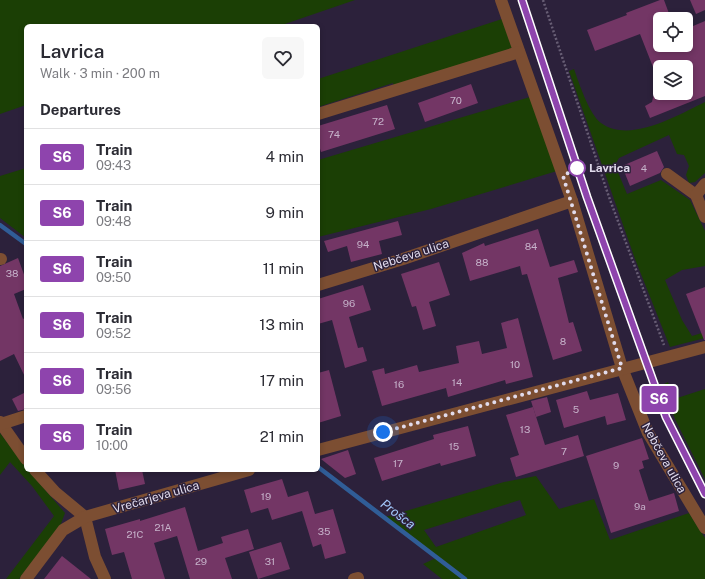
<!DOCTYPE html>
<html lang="en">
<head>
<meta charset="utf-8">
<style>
  :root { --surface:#fff; --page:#f7f7f7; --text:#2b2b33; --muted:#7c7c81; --line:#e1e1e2 }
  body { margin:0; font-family:"Public Sans",sans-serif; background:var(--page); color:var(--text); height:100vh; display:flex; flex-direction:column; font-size:15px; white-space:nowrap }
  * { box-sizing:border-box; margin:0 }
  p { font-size:13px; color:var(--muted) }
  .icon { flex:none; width:22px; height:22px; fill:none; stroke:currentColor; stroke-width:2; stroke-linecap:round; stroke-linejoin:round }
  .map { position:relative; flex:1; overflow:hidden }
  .drawer { position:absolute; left:24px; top:24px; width:296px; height:448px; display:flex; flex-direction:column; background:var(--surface); border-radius:6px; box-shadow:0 2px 6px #0003 }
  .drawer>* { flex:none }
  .badge { padding:0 8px; border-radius:3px; font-size:14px; line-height:26px }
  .tools { position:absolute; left:653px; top:12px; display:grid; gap:8px }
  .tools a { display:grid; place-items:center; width:40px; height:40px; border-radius:6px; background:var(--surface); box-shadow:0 2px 6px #0003; font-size:20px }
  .you { position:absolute; width:20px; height:20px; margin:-10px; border:3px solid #fff; border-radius:50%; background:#1a73e8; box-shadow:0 0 0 6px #1a73e833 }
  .map>.badge { position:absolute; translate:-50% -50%; box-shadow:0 0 0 2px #fff }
  h2 { padding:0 16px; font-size:15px; line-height:36px }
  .round { display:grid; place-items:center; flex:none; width:42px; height:42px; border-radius:6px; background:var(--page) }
  .overview { display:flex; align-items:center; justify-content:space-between; height:68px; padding:0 16px }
  h1 { font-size:19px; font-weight:600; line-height:30px }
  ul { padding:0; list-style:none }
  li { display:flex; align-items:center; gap:12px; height:56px; padding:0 16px; border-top:1px solid var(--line) }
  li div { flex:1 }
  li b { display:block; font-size:15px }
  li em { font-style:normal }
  li .badge { min-width:44px; font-weight:700; text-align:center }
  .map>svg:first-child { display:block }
  .green { fill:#1b3f05; fill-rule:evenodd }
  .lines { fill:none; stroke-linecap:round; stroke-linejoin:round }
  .stream { stroke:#305d97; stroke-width:4.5 }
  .building { fill:#733665 }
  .path { stroke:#685e75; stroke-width:2.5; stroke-dasharray:2 2; stroke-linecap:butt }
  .minor { stroke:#7c4e32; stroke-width:12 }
  .rail { stroke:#b9b1c4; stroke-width:3; stroke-dasharray:5 5; stroke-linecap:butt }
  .line-casing { stroke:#fff; stroke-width:9 }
  .line { stroke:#8e44ad; stroke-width:6 }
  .walk { stroke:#e1dbec; stroke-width:4; stroke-dasharray:0 7.2 }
  .stop-dot { fill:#fff; stroke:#8e44ad; stroke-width:2 }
  .labels { text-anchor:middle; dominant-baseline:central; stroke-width:3; stroke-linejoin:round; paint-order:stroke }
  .number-label { font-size:10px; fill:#c6b2ca }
  .stop-label { font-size:12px; font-weight:bold; fill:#e1dbec; stroke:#2c213b; text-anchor:start }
  .street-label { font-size:12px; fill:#e1dbec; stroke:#2c213b }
  .water-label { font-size:13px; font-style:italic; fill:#a3c8fb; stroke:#2c213b }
</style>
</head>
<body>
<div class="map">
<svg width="705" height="579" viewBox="0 0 705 579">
  <rect width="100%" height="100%" fill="#2c213b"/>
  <g class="green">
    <path d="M0,0h355l-76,26h-253v79l-26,9z"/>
    <path d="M502,19l10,29 -118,39 -1,-4 -75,24v-28z"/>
    <path d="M574,69c5,14 15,45 27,54 29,21 77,-8 104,-21v71l-10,9 -6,1 -3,-8 3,-9 -5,-11 -7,-1 -8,-19 -50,23 -4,7 12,29 34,-14 29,20 15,31v35l-23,4 -17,10 17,40 10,16 13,-4v6l-35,9 -35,-88 -66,-188z"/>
    <path d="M530,97l27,74 -126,38 -113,28v-77z"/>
    <path d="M26,168v70l-26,-20v-42z"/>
    <path d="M668,382l6,17 31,-10v90l-30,-60 -13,-34z"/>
    <path d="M0,433l26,34v3h2l37,43 -6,16 -40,50h-13l48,-63 -22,-30 -22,-24 -10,13z"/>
    <path d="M536,476l23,33 35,-10 16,41 79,-27 16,25v41h-263l-19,-15 13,-6 -54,-40 122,-36zM520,500l6,15 -90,32 -12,-17z"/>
  </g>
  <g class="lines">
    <g class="stream">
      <path d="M0,225l26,19"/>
      <path d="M318,467l147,112"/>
    </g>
  </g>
  <g class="building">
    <path d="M660,0h4l7,19h-11v26h26v-16l19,-8v75l-55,22 -5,-12 7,-4 2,-9h32v-26h-33l-13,-33 -45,17 -8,-21 40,-15 -1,-2z"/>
    <path d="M690,0h15v10l-9,4z"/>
    <path d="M471,84l7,19 -53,19 -7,-19z"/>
    <path d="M387,105l8,24 -74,23 -3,-10v-16z"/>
    <path d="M657,151l7,16 -4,6 -30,13 -8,-20z"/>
    <path d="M398,221l4,14 -23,6 3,13 -31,8 -4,-16 -19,6 -4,-11z"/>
    <path d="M538,229l12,38 24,-7 4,12 -20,6 11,45 4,-1 9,29 -29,9 -26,-86 -5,1 -2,-9 -50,15 -8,-28 22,-10 1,3z"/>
    <path d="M18,258l8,22v9l-12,5 9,25 3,-2v62l-12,-25 -14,7v-95z"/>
    <path d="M439,262l11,33 -21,7 7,24 -13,4 -7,-24 -4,1 -11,-33z"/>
    <path d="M363,285l8,25 -22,7 9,31 5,-1 4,14 -22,7 -13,-48 -14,4v-25z"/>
    <path d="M705,287v53h-1l-18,-46z"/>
    <path d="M518,318l15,59 -27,7 -1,-4 -57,17 -2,-9 -64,18 -10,-35 12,-3 1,6 32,-9 2,7 40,-9 -3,-17 23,-5 3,13 25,-6 -6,-25z"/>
    <path d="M329,370l12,46 -23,7v-50z"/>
    <path d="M587,391l3,9 28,-7 8,27 -19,5 -2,-9 -41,12 -8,-28z"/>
    <path d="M26,392v17l-8,2 -6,-12z"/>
    <path d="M547,397l4,15 -15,5 -5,-16z"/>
    <path d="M533,407l12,38 33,-10 6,21 -68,21 -6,-19 9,-3 -13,-40z"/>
    <path d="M468,426l8,30 -35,10 -1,-3 -58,18 -8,-23 60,-19 -1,-4z"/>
    <path d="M642,438l7,21 -7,2 2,7 -5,2 10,31 25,-8 5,18 -68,22 -25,-77z"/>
    <path d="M348,450l8,24 -11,4 -24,-19z"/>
    <path d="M115,470h27l3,14 -26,6z"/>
    <path d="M282,479l6,18 20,-6 7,23 18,-5 13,44 -21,6 -4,-15 -8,3 -11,-36 -30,9 -4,-12 -17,5 -7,-23z"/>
    <path d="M185,507l13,44 25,-8 -2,-6 27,-8 6,20 -29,9 7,21h-42l-13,-43 -23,7 11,36h-33l-8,-27 -12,3 -7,-26 35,-10v2z"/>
    <path d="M281,542l9,27 -32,10 -9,-27z"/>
    <path d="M62,556l29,23h-47z"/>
  </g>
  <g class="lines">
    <path class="path" d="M543,0l66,197 55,148"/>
    <g class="minor">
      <path d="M501,0l71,201 50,167 26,65 57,95"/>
      <path d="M318,114l201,-62"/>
      <path d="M667,174l29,21 9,22"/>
      <path d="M696,195l9,-11"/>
      <path d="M0,259h1"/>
      <path d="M318,285l85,-26 169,-58"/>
      <path d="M0,422l26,37"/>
      <path d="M1,424l25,-8"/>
      <path d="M318,450l387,-103"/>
      <path d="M35,470l20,22 30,25 10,40 10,22"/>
      <path d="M26,579l37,-49 22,-13 164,-47"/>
      <path d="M354,579l4,-1"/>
    </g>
    <path class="rail" d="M522,0l55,168 89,249 39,77"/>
  </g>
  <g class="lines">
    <g class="line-casing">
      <path id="line" d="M522,0l65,197 79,220 39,77"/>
    </g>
    <use href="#line" class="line"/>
    <path class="walk" d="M383,432l239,-64 -59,-192 14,-8"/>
  </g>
  <circle class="stop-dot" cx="577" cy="168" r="8"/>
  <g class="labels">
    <g class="number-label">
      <text x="456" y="100">70</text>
      <text x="378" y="121">72</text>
      <text x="334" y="134">74</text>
      <text x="644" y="168">4</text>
      <text x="363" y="244">94</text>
      <text x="531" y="246">84</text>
      <text x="482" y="262">88</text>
      <text x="12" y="273">38</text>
      <text x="349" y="303">96</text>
      <text x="563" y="341">8</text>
      <text x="515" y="364">10</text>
      <text x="457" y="382">14</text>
      <text x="399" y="384">16</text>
      <text x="576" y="409">5</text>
      <text x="525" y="429">13</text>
      <text x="454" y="446">15</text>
      <text x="564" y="451">7</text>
      <text x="398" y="463">17</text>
      <text x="616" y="465">9</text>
      <text x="266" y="496">19</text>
      <text x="640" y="506">9a</text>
      <text x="163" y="527">21A</text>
      <text x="324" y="531">35</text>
      <text x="135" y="534">21C</text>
      <text x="201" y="561">29</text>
      <text x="270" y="561">31</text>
    </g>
    <g class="stop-label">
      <text x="589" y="168">Lavrica</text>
    </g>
    <g class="street-label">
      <text transform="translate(411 255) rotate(-18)">Nebčeva ulica</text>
      <text transform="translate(664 458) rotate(61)">Nebčeva ulica</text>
      <text transform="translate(156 497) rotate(-16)">Vrečarjeva ulica</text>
    </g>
    <g class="water-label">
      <text transform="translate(398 514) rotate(37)">Prošca</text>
    </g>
  </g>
</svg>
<div class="tools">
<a><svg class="icon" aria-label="locate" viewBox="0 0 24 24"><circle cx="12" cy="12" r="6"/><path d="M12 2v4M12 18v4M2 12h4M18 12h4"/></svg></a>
<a><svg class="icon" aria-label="layers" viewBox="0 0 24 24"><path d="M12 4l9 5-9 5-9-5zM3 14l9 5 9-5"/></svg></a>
</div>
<div class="you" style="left:383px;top:432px"></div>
<b class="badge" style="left:659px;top:399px;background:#8e44ad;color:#fff">S6</b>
<section class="drawer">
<div class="overview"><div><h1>Lavrica</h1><p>Walk · 3 min · 200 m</p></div><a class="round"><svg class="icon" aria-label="heart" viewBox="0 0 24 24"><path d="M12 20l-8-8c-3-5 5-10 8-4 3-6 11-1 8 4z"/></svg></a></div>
<h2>Departures</h2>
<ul>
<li><span class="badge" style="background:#8e44ad;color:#fff">S6</span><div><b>Train</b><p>09:43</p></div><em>4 min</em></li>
<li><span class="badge" style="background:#8e44ad;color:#fff">S6</span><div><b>Train</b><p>09:48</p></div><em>9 min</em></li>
<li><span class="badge" style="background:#8e44ad;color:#fff">S6</span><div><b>Train</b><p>09:50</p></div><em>11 min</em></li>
<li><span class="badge" style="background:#8e44ad;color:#fff">S6</span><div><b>Train</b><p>09:52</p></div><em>13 min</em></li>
<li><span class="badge" style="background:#8e44ad;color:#fff">S6</span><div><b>Train</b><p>09:56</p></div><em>17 min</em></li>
<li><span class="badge" style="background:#8e44ad;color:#fff">S6</span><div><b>Train</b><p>10:00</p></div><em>21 min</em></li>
</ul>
</section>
</div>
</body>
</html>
